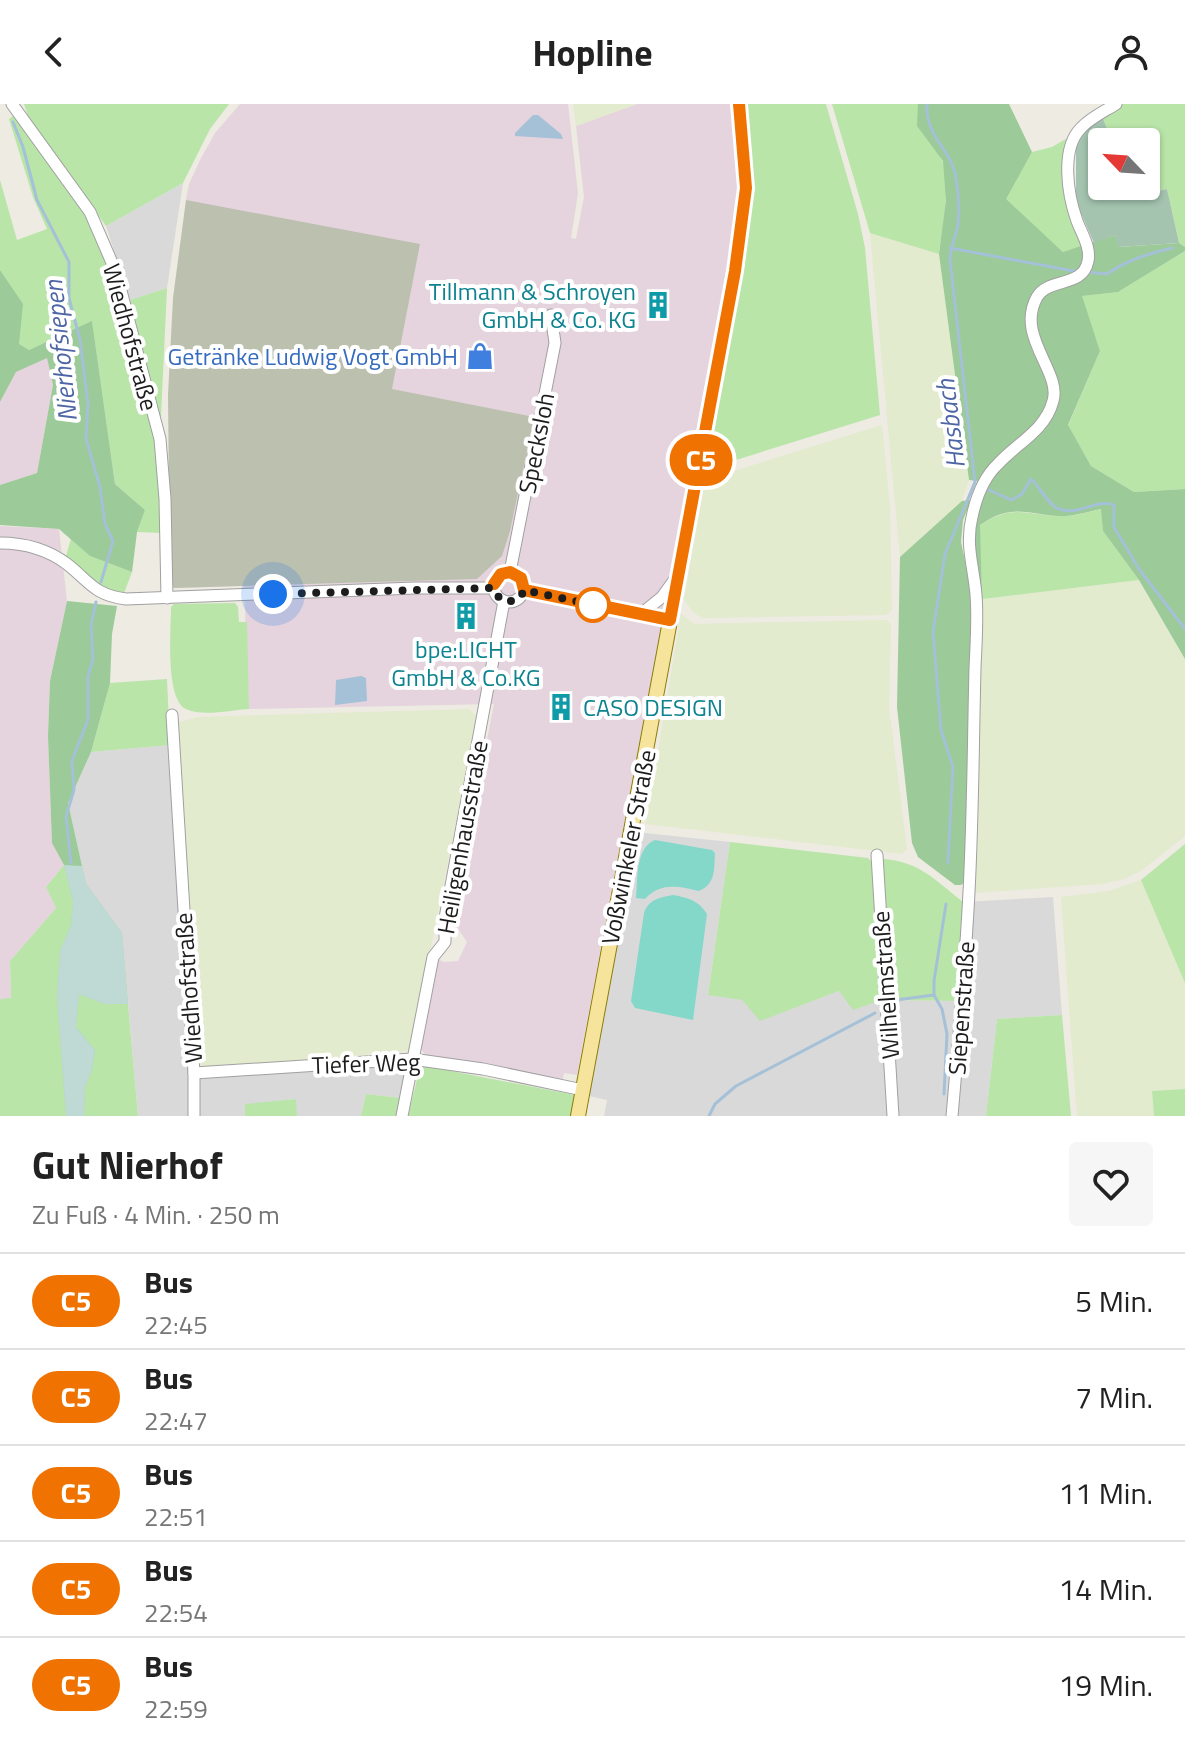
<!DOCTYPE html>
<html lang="de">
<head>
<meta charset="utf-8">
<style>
  :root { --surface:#fff; --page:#f6f6f6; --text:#222; --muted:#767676; --line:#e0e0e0 }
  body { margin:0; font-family:"Titillium Web",sans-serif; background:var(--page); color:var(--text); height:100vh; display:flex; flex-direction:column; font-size:30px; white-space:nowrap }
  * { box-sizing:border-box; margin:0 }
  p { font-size:26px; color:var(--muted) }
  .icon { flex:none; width:44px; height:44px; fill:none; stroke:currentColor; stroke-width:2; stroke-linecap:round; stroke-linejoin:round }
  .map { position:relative; height:1012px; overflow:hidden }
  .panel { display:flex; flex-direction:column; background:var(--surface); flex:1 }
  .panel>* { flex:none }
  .badge { padding:0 16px; border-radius:26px; font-size:28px; line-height:52px }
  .needle { width:52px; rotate:295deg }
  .buttons { position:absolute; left:1088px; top:24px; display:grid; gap:16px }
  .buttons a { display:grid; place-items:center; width:72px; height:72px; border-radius:8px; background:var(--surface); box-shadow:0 2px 6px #0004; font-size:40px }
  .you { position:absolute; width:40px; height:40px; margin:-20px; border:6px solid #fff; border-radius:50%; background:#1a73e8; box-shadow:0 0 0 12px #1a73e833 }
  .map>.badge { position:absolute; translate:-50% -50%; box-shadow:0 0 0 4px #fff }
  .round { display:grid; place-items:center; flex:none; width:84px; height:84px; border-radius:8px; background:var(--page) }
  .overview { display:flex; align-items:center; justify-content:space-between; height:136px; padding:0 32px }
  h1 { font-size:38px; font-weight:700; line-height:60px }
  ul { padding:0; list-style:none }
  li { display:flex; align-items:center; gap:24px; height:96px; padding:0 32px; border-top:2px solid var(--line) }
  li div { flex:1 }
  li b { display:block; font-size:30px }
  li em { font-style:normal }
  li .badge { min-width:88px; font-weight:700; text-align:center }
  header { display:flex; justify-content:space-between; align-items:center; height:104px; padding:0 32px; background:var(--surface); font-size:36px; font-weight:700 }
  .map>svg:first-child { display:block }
  .residential { fill:#dad9d9 }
  .industrial { fill:#e5d4de }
  .construction { fill:#bcc0ae }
  .farmland { fill:#e2ebcd }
  .grass { fill:#b9e5a9 }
  .forest { fill:#9cca98 }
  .wetland { fill:#bfdad4 }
  .cemetery { fill:#a4c4b0 }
  .pitch { fill:#83d8ca }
  .water { fill:#a4c1d8 }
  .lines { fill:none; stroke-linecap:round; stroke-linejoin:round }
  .stream { stroke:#a4c1d8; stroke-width:3 }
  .minor-casing { stroke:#a0a0a0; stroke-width:13 }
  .major-casing { stroke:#8b7d08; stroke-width:16 }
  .minor { stroke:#fff; stroke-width:11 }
  .major { stroke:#f6e49d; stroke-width:14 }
  .line-casing { stroke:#fff; stroke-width:18 }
  .line { stroke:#f07200; stroke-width:12 }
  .walk { stroke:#1c1c1c; stroke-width:8; stroke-dasharray:0 14.4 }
  .stop-dot { fill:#fff; stroke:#f07200; stroke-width:4 }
  .labels { text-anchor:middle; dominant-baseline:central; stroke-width:8; stroke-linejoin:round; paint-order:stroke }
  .culture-label { font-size:24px; fill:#0d838f; stroke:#fff; text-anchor:end }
  .street-label { font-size:24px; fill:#1c1c1c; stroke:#fff }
  .shop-label { font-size:24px; fill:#366cbe; stroke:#fff; text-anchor:end }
  .water-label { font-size:26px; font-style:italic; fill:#4e66a5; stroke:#fff }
</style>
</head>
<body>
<header><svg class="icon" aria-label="back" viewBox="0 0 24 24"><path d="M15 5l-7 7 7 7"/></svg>Hopline<svg class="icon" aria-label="person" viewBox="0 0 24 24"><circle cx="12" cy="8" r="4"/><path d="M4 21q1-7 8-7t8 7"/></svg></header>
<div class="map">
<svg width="1185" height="1012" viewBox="0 0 1185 1012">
  <rect width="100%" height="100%" fill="#edebe2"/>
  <g class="residential">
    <path d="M183,79l-16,105 -37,12 -24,-74z"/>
    <path d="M168,641l22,333 213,-14 3,4 -5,30 -35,-4 -5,22h-64l-2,-17 -50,6v11h-107l-16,-183 -36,-49 -18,-81 23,-51z"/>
    <path d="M635,728l95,10 -22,152 34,6 18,20 79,-29 43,9 75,1 6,-99 90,-5 9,118 -65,4 -11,97h-382l3,-16 -18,-4z"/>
  </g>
  <g class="industrial">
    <path d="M240,0h328l10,89 -7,45 5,1 8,-42 -8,-71 61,-22h93l10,83 -22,138 -141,750 -13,-2 -2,9 -136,-26 -5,-7 16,-90 7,3 14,-1 9,-19 -15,-22 42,-216 -245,5 -5,-123 -70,2 12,-388 3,-16 11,-24 15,-27z"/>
    <path d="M47,253l6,28 -16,88 -37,12v-83l16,-30z"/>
    <path d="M0,422l59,3 8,72 -17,80 -2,55 4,106 12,23 -18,22 10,21 -46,53 1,38h-11z"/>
  </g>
  <path class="construction" d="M186,96l234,44 -28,145 142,28 -24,114 -8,25 -25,23 -303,9 -4,-6 -2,-187 5,-97z"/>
  <g class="farmland">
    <path d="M573,0h64l-61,22z"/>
    <path d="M870,129l69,21 30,226 -7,21 -62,56z"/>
    <path d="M882,321l8,83 2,102 -6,5 -184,3 -8,-5 -10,-13 21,-120z"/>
    <path d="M1139,476l46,79v177l-44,35 -17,8 -22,5 -128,9 8,-294z"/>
    <path d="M681,510l13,10 192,-4 5,4 -2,83 18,142 -5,5 -256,-30z"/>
    <path d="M469,605l8,8 -67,334 -205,17 -7,-5 -21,-340 21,-6z"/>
    <path d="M1141,776l44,103v106l-33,2 2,25h-77l-16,-219 48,-6z"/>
  </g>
  <g class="grass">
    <path d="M24,0h205l-19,25 -27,54 -77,43 -77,-107z"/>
    <path d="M745,0h81l32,110 7,34 15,167 -173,54 47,-283z"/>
    <path d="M832,0h86c-1,38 11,28 24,56 10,21 0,71 -3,94l-69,-21z"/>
    <path d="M1121,0h64v143l-6,-4 -12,-54 -36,9 -4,-12h19v-44h-34l-10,-26z"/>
    <path d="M13,12l9,7 75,107 8,21 53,196 5,86 -26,-1 8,-22 -30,-26 -23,-162 -63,28 -11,-6 4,-40 -22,-34v-90l17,60 30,-11 -14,-32 -24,-78z"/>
    <path d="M1071,32l-6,20 20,90 -22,6 -58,-53 27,-47 20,-5z"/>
    <path d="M1185,147v238l-51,3 -43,-26 -23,-40 32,-75 -19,-55 37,-4z"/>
    <path d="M167,184l-6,128h-2l-29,-116z"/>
    <path d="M1102,405l1,22 36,49 -157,19 -3,-73c32,-22 44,-12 79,-10 14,1 30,-4 44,-7z"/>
    <path d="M71,435l19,17 42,16 -8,21c-33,-5 -35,-21 -58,-37z"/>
    <path d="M235,499l3,4 1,15h8l2,87c-18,1 -46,8 -63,0 -21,-10 -15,-80 -15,-102l3,-3z"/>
    <path d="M167,575l3,66 -79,7 19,-69z"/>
    <path d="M730,738l138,16 5,5 9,137 -29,10 -14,-19 -79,30 -18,-21 -34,-5z"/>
    <path d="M1185,740v139l-44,-103z"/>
    <path d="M884,755c36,3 51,21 79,43l-6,99 -69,-1 -7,-134z"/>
    <path d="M64,761l9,35 -2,25 -11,26 -3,47 9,118h-66v-117l11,-1 -1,-37 46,-53 -10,-21z"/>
    <path d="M79,890l25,10h24l10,112h-54l1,-29 7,-17 -16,-43z"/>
    <path d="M1062,911l9,101h-85l11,-97z"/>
    <path d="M425,962l150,29 -4,21h-163l12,-49z"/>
    <path d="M1185,985v27h-31l-2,-25z"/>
    <path d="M366,990l35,4 -3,18h-37z"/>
    <path d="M296,995l1,17h-52v-12z"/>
  </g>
  <g class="forest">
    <path d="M918,0h91l23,48 -26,47 57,53 52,-17 4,12 60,-4 6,4v4l-67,41 -36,4 18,55 -32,74 23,41 43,26 51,-3v170l-46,-79 -36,-49 -2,-22c-14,3 -30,8 -43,7 -35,-3 -47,-12 -78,9l2,74 -11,-58 15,-59 -17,-2 -30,-226 7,-54 -3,-39 -26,-35z"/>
    <path d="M0,166l23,34 -4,40 10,6 63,-29 23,163 30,26 -8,22 -5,40 -42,-16 -31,-27 -59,-4v-40l37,-12 16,-88 -6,-27 -31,14 -16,30z"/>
    <path d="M971,396l-8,20 -2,22 12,58 -7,281 -5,4h-6l-37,-28 -6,-14 -15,-136 3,-150 62,-56z"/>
    <path d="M67,497l50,5 -5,28 -2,49 -19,69 -23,51 18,81 36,49 6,71h-24l-25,-10 -3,33 19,23 -3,20 -7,17 -1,29h-18l-9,-118 3,-47 11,-26 2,-24 -9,-36 -12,-22 -4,-107 2,-55z"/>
  </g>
  <path class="wetland" d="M64,761l18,1 4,18 36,49 6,71h-24l-25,-10 -3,33 19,23 -3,20 -7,17 -1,29h-18l-9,-118 3,-47 11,-26 2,-24z"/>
  <path class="cemetery" d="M1102,12l10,26h-10v44h25l4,12 36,-9 12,54 -61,4 -3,-12 -21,8 -18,-41v-54l9,-20z"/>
  <g class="pitch">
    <path d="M655,736l57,10 3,3c-1,16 1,31 -16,38 -20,-5 -39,-9 -54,8l-9,-1c2,-19 -1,-50 19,-58z"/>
    <path d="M673,791c16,3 25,5 34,19l-14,106 -58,-12 -4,-7 13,-88c5,-14 15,-15 29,-18z"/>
  </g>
  <g class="water">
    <path d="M533,11h5l23,19 2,5 -48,-3v-3z"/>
    <path d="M361,572l5,2 1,23 -32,4 1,-25z"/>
  </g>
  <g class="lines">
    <g class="stream">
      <path d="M927,0c-2,32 22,43 28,69 3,16 5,34 3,51 -2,13 -8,23 -8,36l25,222 -30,72 -12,78 8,98 12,37 -5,96"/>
      <path d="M13,18l10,25 14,53 32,62v36l11,42 8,64 -2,35 14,48 5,37 8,17 -12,41"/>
      <path d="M950,144l129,24"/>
      <path d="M1086,168l21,2c20,-14 41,-20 65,-26"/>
      <path d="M985,384l26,12 11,-6 9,-15c9,8 16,24 26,29 20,10 38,-10 57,-3v22l25,42 46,60"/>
      <path d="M71,759l-5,-47 8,-26 -2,-30 16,-40v-43l5,-18 -2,-34 5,-23"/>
      <path d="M896,896l38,-5"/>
      <path d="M944,990l3,-60 -5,-25 -8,-14v-14l12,-77"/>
      <path d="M709,1012l6,-12 21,-18 139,-73"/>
    </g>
    <g class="minor-casing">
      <g id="minor">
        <path d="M12,0l78,108 26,60 44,167 5,60 2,99"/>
        <path d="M0,439c24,0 47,6 67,21 23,18 27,31 59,35l289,-11h78"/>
        <circle cx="509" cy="483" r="15"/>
        <path d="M510,468l45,-229 -4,-28"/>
        <path d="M524,486l146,30"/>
        <path d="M641,510l21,-17 13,-18"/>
        <path d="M172,611l22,358v43"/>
        <path d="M877,751l16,261"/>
        <path d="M194,969l218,-14 71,10 100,21"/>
        <path d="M402,1012l31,-159 12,-15v-24l59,-317"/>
        <path d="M952,1012c6,-68 12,-137 16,-206 5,-80 5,-161 7,-242 1,-24 3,-49 1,-73 -2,-27 -11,-50 -4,-78 4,-19 11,-39 26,-53 19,-21 47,-33 55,-63 9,-29 -38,-65 -16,-104 12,-20 46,-9 51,-36 3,-13 -6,-27 -11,-40 -9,-25 -17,-72 4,-93 9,-10 24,-17 35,-24"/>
      </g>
    </g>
    <g class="major-casing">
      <path id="major" d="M578,1012l157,-845 11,-83 -7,-84"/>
    </g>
    <use href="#minor" class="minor"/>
    <use href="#major" class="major"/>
  </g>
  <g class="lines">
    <g class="line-casing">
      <path id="line" d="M494,480l7,-10 9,-2 11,6 3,12 146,30 65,-349 11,-83 -7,-84"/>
    </g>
    <use href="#line" class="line"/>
    <path class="walk" d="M273,490l220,-6 7,11 8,3 12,-4 4,-8 69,15"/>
  </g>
  <defs>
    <g id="building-bare" transform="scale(2.16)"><path d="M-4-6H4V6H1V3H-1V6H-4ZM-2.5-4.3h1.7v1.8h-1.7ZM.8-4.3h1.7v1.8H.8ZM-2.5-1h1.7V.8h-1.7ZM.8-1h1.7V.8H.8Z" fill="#0f9aa8" stroke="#fff" stroke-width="2.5" paint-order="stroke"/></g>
    <g id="shop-bare" transform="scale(2.16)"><path d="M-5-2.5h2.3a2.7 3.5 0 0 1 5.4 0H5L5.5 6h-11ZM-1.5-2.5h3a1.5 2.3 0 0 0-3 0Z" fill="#3f7fe0" stroke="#fff" stroke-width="2.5" paint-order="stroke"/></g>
  </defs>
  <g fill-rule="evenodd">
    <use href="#building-bare" x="658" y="201"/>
    <use href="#shop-bare" x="480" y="252"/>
    <use href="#building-bare" x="466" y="512"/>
    <use href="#building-bare" x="561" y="603"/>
  </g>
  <circle class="stop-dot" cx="593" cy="501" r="16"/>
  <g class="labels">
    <g class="culture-label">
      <text x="636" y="187">Tillmann &amp; Schroyen<tspan x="636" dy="28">GmbH &amp; Co. KG</tspan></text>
      <text x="466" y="545" text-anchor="middle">bpe:LICHT<tspan x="466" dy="28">GmbH &amp; Co.KG</tspan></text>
      <text x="583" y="603" text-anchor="start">CASO DESIGN</text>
    </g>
    <g class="street-label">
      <text transform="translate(131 233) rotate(75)">Wiedhofstraße</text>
      <text transform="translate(536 339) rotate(-79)">Specksloh</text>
      <text transform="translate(462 733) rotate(-80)">Heiligenhausstraße</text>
      <text transform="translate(628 743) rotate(-79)">Voßwinkeler Straße</text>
      <text transform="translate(885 881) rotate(-94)">Wilhelmstraße</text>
      <text transform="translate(188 884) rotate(-94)">Wiedhofstraße</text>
      <text transform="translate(961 904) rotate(-86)">Siepenstraße</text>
      <text transform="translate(366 959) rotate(-2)">Tiefer Weg</text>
    </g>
    <g class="shop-label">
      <text x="458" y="252">Getränke Ludwig Vogt GmbH</text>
    </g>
    <g class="water-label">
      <text transform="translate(60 247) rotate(-96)">Nierhofsiepen</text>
      <text transform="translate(950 320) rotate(-97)">Hasbach</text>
    </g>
  </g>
</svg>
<div class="buttons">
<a><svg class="needle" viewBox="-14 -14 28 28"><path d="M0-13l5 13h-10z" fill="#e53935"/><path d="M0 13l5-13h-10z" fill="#767676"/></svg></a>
</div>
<div class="you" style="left:273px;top:490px"></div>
<b class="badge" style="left:701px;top:356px;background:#f07200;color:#fff">C5</b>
</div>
<section class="panel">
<div class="overview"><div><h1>Gut Nierhof</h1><p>Zu Fuß · 4 Min. · 250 m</p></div><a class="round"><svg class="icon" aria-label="heart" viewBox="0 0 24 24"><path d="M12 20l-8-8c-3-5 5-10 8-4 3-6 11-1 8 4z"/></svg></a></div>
<ul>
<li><span class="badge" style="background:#f07200;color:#fff">C5</span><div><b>Bus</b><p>22:45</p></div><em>5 Min.</em></li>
<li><span class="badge" style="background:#f07200;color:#fff">C5</span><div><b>Bus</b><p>22:47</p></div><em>7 Min.</em></li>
<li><span class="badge" style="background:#f07200;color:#fff">C5</span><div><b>Bus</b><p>22:51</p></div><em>11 Min.</em></li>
<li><span class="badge" style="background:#f07200;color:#fff">C5</span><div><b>Bus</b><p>22:54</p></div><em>14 Min.</em></li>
<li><span class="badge" style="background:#f07200;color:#fff">C5</span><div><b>Bus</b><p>22:59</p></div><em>19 Min.</em></li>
</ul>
</section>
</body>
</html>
